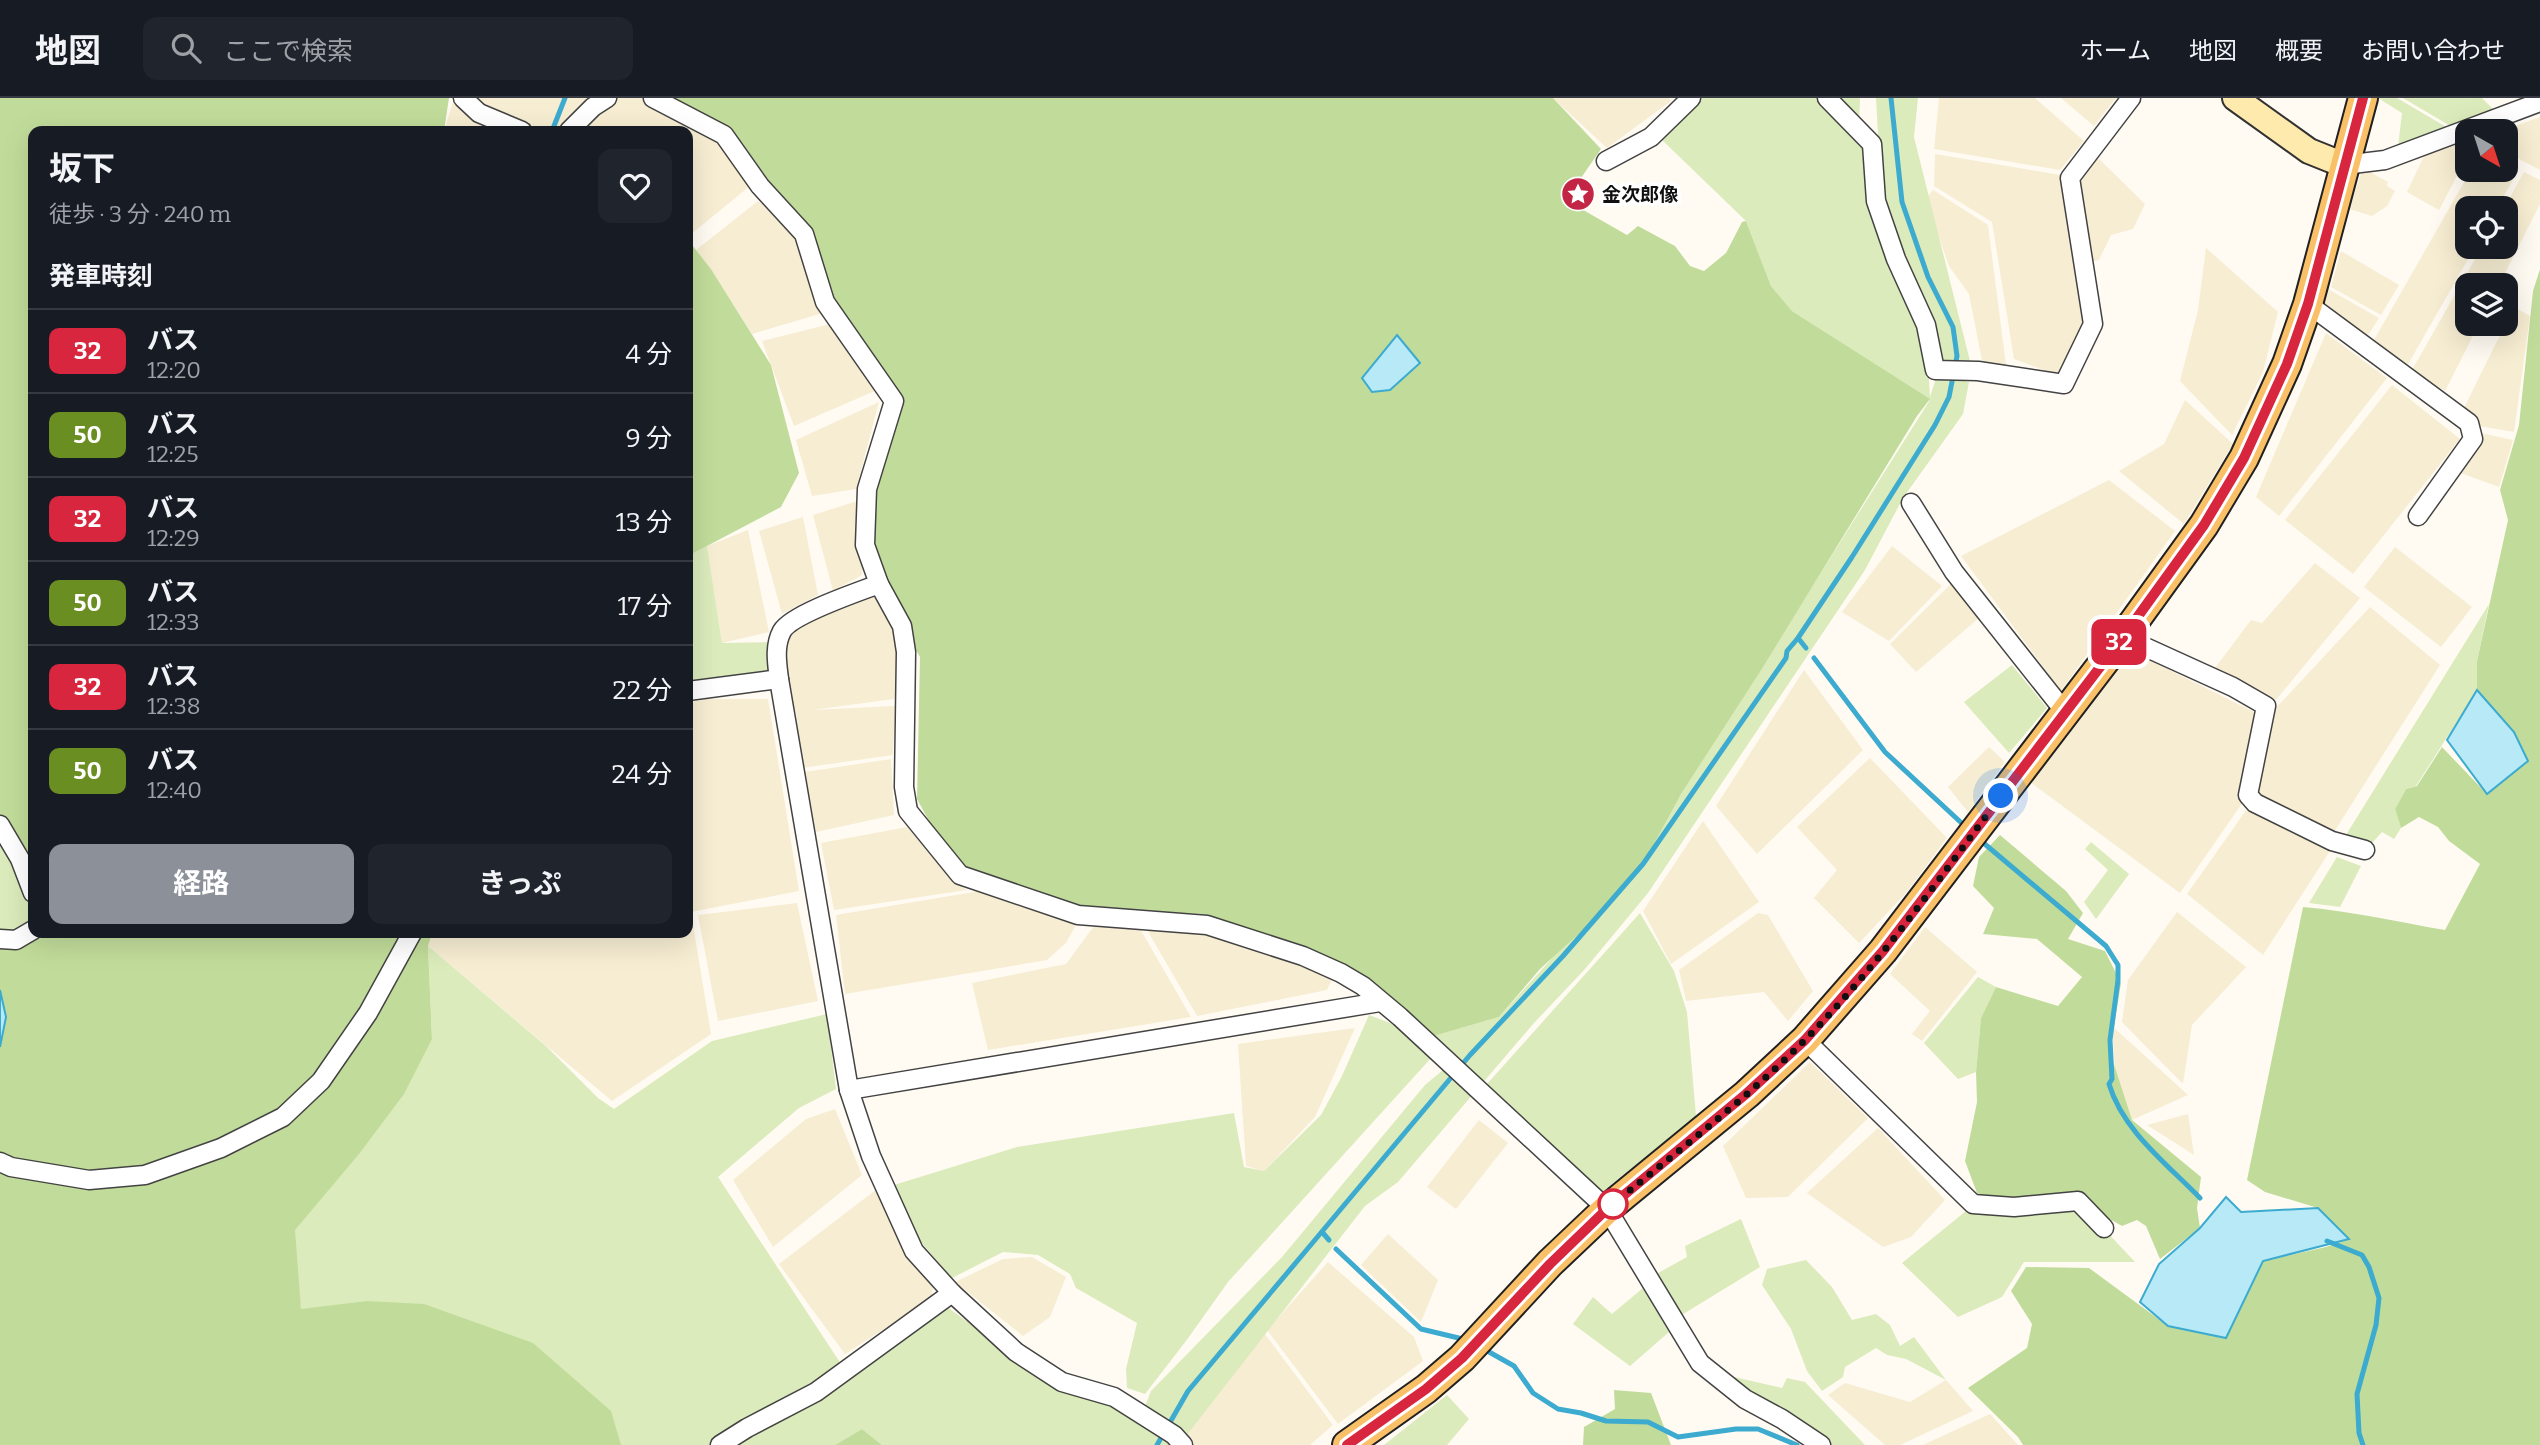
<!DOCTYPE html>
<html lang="ja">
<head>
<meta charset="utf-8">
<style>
  :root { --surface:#171b24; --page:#20242c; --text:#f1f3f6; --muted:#9ea1a6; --line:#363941; --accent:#8c9099 }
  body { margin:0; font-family:Bitter,"Noto Sans JP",serif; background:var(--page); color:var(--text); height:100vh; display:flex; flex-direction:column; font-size:26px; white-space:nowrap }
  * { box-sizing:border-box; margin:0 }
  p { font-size:23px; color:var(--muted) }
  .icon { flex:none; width:38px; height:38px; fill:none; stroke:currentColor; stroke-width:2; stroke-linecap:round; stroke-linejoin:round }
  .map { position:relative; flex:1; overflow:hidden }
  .details { position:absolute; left:28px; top:28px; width:665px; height:812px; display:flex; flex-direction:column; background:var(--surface); border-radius:14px; box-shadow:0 7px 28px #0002 }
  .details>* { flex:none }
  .badge { padding:0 14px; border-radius:10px; font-size:24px; line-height:46px }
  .needle { width:46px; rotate:141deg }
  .tools { position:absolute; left:2455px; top:21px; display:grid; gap:14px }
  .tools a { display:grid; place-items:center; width:63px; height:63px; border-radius:14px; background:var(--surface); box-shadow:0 7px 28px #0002; font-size:35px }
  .you { position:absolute; width:35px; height:35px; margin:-18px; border:5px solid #fff; border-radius:50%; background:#1a73e8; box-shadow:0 0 0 10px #1a73e833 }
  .map>.badge { position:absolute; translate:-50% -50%; box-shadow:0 0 0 4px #fff }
  h2 { padding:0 21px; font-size:26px; line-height:63px }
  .round { display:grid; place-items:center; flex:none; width:74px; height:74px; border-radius:14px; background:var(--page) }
  .overview { display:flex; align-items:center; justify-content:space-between; height:119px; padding:0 21px }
  h1 { font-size:33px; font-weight:700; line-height:52px }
  .cta { display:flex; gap:14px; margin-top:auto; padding:14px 21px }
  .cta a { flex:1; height:80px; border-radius:14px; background:var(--accent); color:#fff; font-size:28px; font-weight:700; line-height:80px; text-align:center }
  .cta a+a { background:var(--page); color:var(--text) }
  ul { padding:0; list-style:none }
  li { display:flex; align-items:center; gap:21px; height:84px; padding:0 21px; border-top:2px solid var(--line) }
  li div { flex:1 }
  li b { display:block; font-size:26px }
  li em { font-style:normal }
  li .badge { min-width:77px; font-weight:700; text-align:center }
  header { display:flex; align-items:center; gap:42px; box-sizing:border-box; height:98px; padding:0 35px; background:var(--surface); border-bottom:2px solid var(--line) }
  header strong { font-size:33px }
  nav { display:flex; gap:38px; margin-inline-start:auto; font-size:24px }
  .search { width:490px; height:63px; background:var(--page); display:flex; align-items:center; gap:18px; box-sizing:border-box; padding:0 24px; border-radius:14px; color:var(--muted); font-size:26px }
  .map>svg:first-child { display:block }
  .farmland { fill:#f6edd2 }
  .green { fill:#dbebbb }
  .forest { fill:#c1dc9a }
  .water { fill:#b7e9f7; stroke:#3cabcf; stroke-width:2 }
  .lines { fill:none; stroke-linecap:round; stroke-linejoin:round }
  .stream { stroke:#3cabcf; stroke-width:5 }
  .street-casing { stroke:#434343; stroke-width:21 }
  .secondary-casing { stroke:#323232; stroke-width:28 }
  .primary-casing { stroke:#212121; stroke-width:32 }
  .street { stroke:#fff; stroke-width:18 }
  .secondary { stroke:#ffeaae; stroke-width:24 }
  .primary { stroke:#fac068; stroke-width:28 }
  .line-casing { stroke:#fff; stroke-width:16 }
  .line { stroke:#d7263d; stroke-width:10 }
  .walk { stroke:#101010; stroke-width:7; stroke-dasharray:0 12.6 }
  .stop-dot { fill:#fff; stroke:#d7263d; stroke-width:3.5 }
  .labels { text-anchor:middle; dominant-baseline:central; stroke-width:7; stroke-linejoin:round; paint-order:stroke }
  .poi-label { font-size:19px; font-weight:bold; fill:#101010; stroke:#fff; text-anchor:start }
</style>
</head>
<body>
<header>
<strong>地図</strong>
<div class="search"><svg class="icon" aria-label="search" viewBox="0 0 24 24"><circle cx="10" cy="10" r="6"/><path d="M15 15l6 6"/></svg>ここで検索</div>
<nav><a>ホーム</a><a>地図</a><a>概要</a><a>お問い合わせ</a></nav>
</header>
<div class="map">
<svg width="2540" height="1347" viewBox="0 0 2540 1347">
  <rect width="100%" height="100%" fill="#fffbf3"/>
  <g class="farmland">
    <path d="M454,0h199l71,37 32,46 -66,54 -2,-3v-101h-244z"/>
    <path d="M1553,0h116l2,3 -64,47z"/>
    <path d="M1939,0h96l49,43 -24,29 -126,-21z"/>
    <path d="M2061,0h55l-22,28z"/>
    <path d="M2540,19v53l-34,-18v-21h-5z"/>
    <path d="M2462,45l5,3v11l-28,53 -32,-18 18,-38z"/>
    <path d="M1935,56l126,21 23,147 -25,54 -45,-17 -22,-137 -58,-36z"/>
    <path d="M2097,59l48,47 -12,25 -22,6 -12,25 -10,2 -13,-77z"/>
    <path d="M2506,66l12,7 -21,37h-29v39h7l-68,119 -33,-26 97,-170h35z"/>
    <path d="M2363,70l25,14 -1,4 8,5 -8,15 -15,10 -23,-7z"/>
    <path d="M2524,74l16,8v24l-41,81h-31v39h11l-34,67 -33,-21 70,-123h24v-39h-2z"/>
    <path d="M1933,92l55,35 18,140 -23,1 -14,-72 -20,-28 -23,-67z"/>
    <path d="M758,103l40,39 25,73 -71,21 -41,-65 -15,-19z"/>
    <path d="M2206,150l72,64 -15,60 -31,63 -52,-54 18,-71z"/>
    <path d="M2341,153l58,34 -18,30 -50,-28z"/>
    <path d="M2328,191l51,29 -13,20 -45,-29z"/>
    <path d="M2514,209l16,9 -16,116 -35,-6 -15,-18z"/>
    <path d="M838,224l46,65 -90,39 -32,-85z"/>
    <path d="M2326,235l61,45 -108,138 -23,-19z"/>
    <path d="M2392,287l68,54 -107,135 -68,-54z"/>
    <path d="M2185,302l48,44 -49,80 -65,-53 45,-27z"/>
    <path d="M879,304l-23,87 -44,7 -16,-56z"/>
    <path d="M2481,335l32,7 -14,47 -41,-15z"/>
    <path d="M2109,382l66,51 -114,160 -100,-135z"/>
    <path d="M867,400l-5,77 -29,16 -20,-76z"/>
    <path d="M803,419l15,78 -36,19 -23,-83z"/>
    <path d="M748,432l21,102 -47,11 -15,-97z"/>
    <path d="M1892,448l50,40 -53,55 -47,-29z"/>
    <path d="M2395,449l77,60 -31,40 -77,-60z"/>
    <path d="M2315,465l45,35 -85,103 -60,-33 36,-48 11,3z"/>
    <path d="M1952,485l28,34 -64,55 -26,-28z"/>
    <path d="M858,494l28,5 20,62 -12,40 -82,11 83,-4 -2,49 -91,13 -6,-56h-5l-6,-44 3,-36z"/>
    <path d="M2370,509l70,58 -106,167 -75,-33 -3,-10 18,-79z"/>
    <path d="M2131,553l125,62 -13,89 -63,91 -150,-111z"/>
    <path d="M1804,572l59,80 -106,104 -41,-48z"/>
    <path d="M707,601h61l31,192 -108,21 20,122 -99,67 -184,-155 4,-13h256v-230z"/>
    <path d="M1989,649l16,15 -37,50 -20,-25z"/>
    <path d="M1870,660l77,80 -41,55 -47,50 -45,-45 23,-28 -40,-43z"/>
    <path d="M891,661l3,56 -78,17 -11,-60z"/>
    <path d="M2247,711l83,42 -67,104 -76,-61z"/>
    <path d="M1703,723l56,81 -88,62 -28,-53z"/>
    <path d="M907,729l46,54 14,9 -133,20 -13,-67z"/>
    <path d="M980,793l97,32 -11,20 -19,17 -202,34 -9,-79z"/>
    <path d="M797,805l21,98 -100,20 -20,-106z"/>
    <path d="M2177,814l69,55 -54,58 -9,59 -61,-62 6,-42z"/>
    <path d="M1758,815l10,2 45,76 -25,30 -24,-29 -78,9 -7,-31z"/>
    <path d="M1097,824l42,5 52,90 -203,33 -16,-67 94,-19z"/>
    <path d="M1143,825l68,13 47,14 75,27 -6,13 -130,26z"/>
    <path d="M1925,829l52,45 -55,69 -10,-7 18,-23 -40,-37z"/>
    <path d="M2112,928l76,69 -56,25 -16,-37z"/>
    <path d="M1355,930l-40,89 -51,54 -18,-5 -8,-122z"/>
    <path d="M1810,964l58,56 -80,79 -42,1 -23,-52z"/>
    <path d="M835,1011l27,66 -89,72 -40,-67 73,-61z"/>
    <path d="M2188,1016l6,41 -47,-30z"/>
    <path d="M1479,1022l29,23 -52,66 -29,-22z"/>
    <path d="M1878,1030l67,72 -34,37 -28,10 -76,-54z"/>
    <path d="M877,1091l24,56 13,21 19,21 -2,12 -86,55 -66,-90z"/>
    <path d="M1388,1136l50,46 -17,42 -60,-57z"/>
    <path d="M1032,1159l34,20 -16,40 -27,19 -68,-54 48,-23z"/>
    <path d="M1328,1164l86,75 9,24 -85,63 -71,-94z"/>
    <path d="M1265,1236l68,91 -23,20h-116l-9,-10 26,-45z"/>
    <path d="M1946,1282l27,31 -73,34h-15l-57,-50 17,-12 65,19z"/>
    <path d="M1990,1316l28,31h-95z"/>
  </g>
  <g class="green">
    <path d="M1702,0h115l50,55 48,160 13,52 2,32 7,-22 32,7 -6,32 -60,84 -38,72 -217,323 -63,76 -51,54 -136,159 -33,24 -186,239h-297l-20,-16 -27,16h-218l-251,-144 -65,9 -10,-87 141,-184 -4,-93 118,100 52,52 16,11 98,-68 115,-27 9,75 -37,19 -81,69 127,193 101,-64 113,84 52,15 28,17 12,-31 131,-134 143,-172 25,-21 -23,-26 72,-21 137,-152 294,-465 -138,-89 -21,-25 -25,-65 -85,-82z"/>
    <path d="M1835,0h25l-1,27z"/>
    <path d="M1876,0h42l-4,39 57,228 -32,1 -47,-136 -11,-40z"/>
    <path d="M2378,0h19l51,30 -50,19 4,-34z"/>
    <path d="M2403,0h79l11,11 -41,18z"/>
    <path d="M707,448l15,97 56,-1 1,37 -91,9v-132z"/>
    <path d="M2489,506l-12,57v29l-61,96 -10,3 -11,20 6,19 -7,11 -12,-7 -10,11 -26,-8z"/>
    <path d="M2012,567l35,43 -38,45 -45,-51z"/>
    <path d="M0,735l15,16 18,64v17l-33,9z"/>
    <path d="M2091,744l38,32 -33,45 -12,-17 24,-32 -23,-21z"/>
    <path d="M2337,759l24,9 -21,41 -31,-4z"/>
    <path d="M1640,815l34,58 13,41 9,104 -94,76 -115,-108z"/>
    <path d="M1978,879l18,10 -15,31 -5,54 -18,7 -34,-36z"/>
    <path d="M1369,917l37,14 26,28 -204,225 -42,59 -41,53 -18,-6 -1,-19 11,-46 -61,-35 -6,-14 -32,-19 -35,-3 -51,26 -31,-36 -27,-57 123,-38 217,-34 10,54 20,4 57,-56 21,-39z"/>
    <path d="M2078,1103l57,61h-111l-22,35 -44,20 -56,-54 64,-52 29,-5z"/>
    <path d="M1741,1121l19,48 -80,49 -22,-43 29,-16 -2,-11z"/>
    <path d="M1806,1162l26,27 20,33 24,-6 14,11 10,21 14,-9 32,43 -40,-21 -19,-4 -11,-7 -31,19 -2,10 -21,14 -15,-20 -16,-42 -29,-44 5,-16z"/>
    <path d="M1643,1190l26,44 -39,34 -57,-42 20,-27 19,17z"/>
    <path d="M1730,1278l52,12 5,-10 18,4 60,63h-37z"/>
    <path d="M1447,1297l22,24 -22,26h-63z"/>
  </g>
  <g class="forest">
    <path d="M0,0h449l-5,33h-411v780l-13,-52 -20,-33z"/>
    <path d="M658,0h895l48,51 -29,42 6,16 49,28 11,-9 37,20 15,20 14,5 22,-18 16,-31 4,-1 25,65 21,25 138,88 -13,17 -154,251 -82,127 -38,70 -49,56 -54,49 -41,48 -72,21 -74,-66 -150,-58 -124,-5 -117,-41 -21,-25 -24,-44 3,-142 -25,-43 -30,-69 2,-56 27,-88 -69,-99 -29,-77 -72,-90z"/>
    <path d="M688,142l23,29 60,96 28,108 -18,34 -93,49z"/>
    <path d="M2540,171v1176h-517l-5,-8 -50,-49 59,-40 5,-24 -21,-33 15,-24 63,1 79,58 58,12 37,-77 63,-14 23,-8 -31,-31 -53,-16 -18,-12 56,-273c48,4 95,15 142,23l35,-66 -31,-23 -11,-14 -19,-10 -18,11 -6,-19 11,-20 11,-3 25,-39 45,47 27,-62 -37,-42v-29l31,-141 -8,-30 19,-65 14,-134z"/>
    <path d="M2000,737l66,56 17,22 -15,26 37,12 16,32 -11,69 22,68 69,57 -4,31 3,20 -40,31 -14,-33 -9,-6 -15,6 -44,-25h-98l-15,-40 12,-59 -1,-30 5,-54 15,-31 62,19 24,-29 -45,-38 -54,-5 11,-26 -21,-22 6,-29z"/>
    <path d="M33,835h399l-4,13 4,93 -28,55 -45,60 -64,76 6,79 65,-8 58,3 109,39 78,68 10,34h-621v-505z"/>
    <path d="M1614,1292l37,3 20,52h-88l1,-18 31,-18z"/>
    <path d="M862,1331l20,16h-47z"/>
  </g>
  <g class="water">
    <path d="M1397,237l23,28 -30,27 -18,2 -10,-14z"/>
    <path d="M2477,592l37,42 14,29 -41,33 -40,-54z"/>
    <path d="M0,892l6,27 -6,30z"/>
    <path d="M2226,1099l15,15 77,-4 31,31 -86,22 -37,77 -58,-12 -28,-24 19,-38 41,-36z"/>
  </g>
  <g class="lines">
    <g class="stream">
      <path d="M552,33l13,-33"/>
      <path d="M1798,540l8,10"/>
      <path d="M1814,560l71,94 83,77"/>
      <path d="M1980,742l126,106 12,19v15l-8,60 2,39 -3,5c14,47 58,80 91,114"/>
      <path d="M1322,1134l7,8"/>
      <path d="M2327,1143l35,14 7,12 10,31 -3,27 -19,69 2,39 4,12"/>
      <path d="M1336,1151l85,80 46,11"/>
      <path d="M1482,1250l32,18 19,27 25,16 23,4 25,8 42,1 30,15 58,-8h22l39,16"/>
      <path d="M1157,1347l31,-54 116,-138 166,-198 93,-99 80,-92 143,-206 1,-7 11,-13 54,-81 83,-132 14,-28 8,-41 -4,-29 -25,-50 -26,-75 -11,-104"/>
    </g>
    <g class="street-casing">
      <g id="street">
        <path d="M463,0l16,15 43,18"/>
        <path d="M653,0l71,37 36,51 44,48 21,68 69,99 -27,88 -2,56 14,39 23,42 4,26 -2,135 4,24 52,64 118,40 129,10 96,31 38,17 22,13 37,31 207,192 93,154 45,36 37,20 39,26"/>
        <path d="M1827,0l45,46 4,57 20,58 30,66 9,45 43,1 86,13 29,-60 -23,-146 61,-80"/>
        <path d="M569,33l24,-24 14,-9"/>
        <path d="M1606,63l45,-24 40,-39"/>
        <path d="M2344,67l41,-5 155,-58"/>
        <path d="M2308,206l161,119 4,16 -55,77"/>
        <path d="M1911,405l43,69 111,140"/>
        <path d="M879,486c-21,8 -87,30 -97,47 -8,15 -5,32 -3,48l70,411 22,66 43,95 38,42 64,59 46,30 52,15 60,38 9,10"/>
        <path d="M2123,539l110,50 33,19 -18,89 7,8 77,38 33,9"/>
        <path d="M688,593l91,-12"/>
        <path d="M0,727l20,34 13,34"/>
        <path d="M0,841l16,1 17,-10"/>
        <path d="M1805,942l168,164 41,3 64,-6 26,27"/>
        <path d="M849,992l531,-88"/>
        <path d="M0,1064l11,5 78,13 56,-5 76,-27 62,-31 38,-36 47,-68 44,-80"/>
        <path d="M720,1347l27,-17 69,-36 136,-99"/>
      </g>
    </g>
    <g class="secondary-casing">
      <path id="secondary" d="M2235,0l74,53 35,14"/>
    </g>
    <g class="primary-casing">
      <path id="primary" d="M1347,1347l79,-56 36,-31 88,-95 57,-54 140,-115 58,-54 78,-89 240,-314 81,-112 40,-67 43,-94 21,-60 55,-206"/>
    </g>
    <use href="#street" class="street"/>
    <use href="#secondary" class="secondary"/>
    <use href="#primary" class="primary"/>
  </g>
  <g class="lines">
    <g class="line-casing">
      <path id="line" d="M1347,1347l79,-56 36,-31 88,-94 57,-55 139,-115 59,-54 78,-89 240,-314 81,-112 40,-67 43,-94 21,-60 55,-206"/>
    </g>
    <use href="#line" class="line"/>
    <path class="walk" d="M1613,1106l-6,5c67,-55 137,-108 198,-169 73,-74 134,-161 196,-244"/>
  </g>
  <defs>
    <g id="sight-disc" transform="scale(1.75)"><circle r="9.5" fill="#c32544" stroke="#fff"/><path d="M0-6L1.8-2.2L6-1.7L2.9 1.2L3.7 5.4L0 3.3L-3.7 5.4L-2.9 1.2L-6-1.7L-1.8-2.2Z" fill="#fff"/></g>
  </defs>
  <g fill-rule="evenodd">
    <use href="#sight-disc" x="1578" y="96"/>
  </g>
  <circle class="stop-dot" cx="1613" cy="1106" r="14"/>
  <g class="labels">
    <g class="poi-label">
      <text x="1602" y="96">金次郎像</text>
    </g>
  </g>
</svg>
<div class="tools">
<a><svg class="needle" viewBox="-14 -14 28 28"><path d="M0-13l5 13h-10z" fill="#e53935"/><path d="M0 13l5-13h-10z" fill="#9ea1a6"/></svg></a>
<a><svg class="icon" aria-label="locate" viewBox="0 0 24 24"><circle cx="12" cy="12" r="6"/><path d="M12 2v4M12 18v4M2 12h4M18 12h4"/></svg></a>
<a><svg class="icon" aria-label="layers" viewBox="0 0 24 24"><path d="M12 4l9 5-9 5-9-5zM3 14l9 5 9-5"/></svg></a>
</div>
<div class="you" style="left:2001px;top:698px"></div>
<b class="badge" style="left:2119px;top:544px;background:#d7263d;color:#fff">32</b>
<section class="details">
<div class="overview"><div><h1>坂下</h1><p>徒歩 · 3 分 · 240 m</p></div><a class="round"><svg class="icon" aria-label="heart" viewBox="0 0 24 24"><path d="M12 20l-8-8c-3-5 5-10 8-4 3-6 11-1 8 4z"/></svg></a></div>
<h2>発車時刻</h2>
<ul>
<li><span class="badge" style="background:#d7263d;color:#fff">32</span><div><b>バス</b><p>12:20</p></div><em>4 分</em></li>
<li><span class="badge" style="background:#6b8e23;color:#fff">50</span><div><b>バス</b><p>12:25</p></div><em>9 分</em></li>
<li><span class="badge" style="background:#d7263d;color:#fff">32</span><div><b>バス</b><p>12:29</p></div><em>13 分</em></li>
<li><span class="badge" style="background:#6b8e23;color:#fff">50</span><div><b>バス</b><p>12:33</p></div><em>17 分</em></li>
<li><span class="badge" style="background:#d7263d;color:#fff">32</span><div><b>バス</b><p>12:38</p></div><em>22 分</em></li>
<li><span class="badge" style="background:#6b8e23;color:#fff">50</span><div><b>バス</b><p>12:40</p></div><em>24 分</em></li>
</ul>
<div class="cta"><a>経路</a><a>きっぷ</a></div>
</section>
</div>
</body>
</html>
